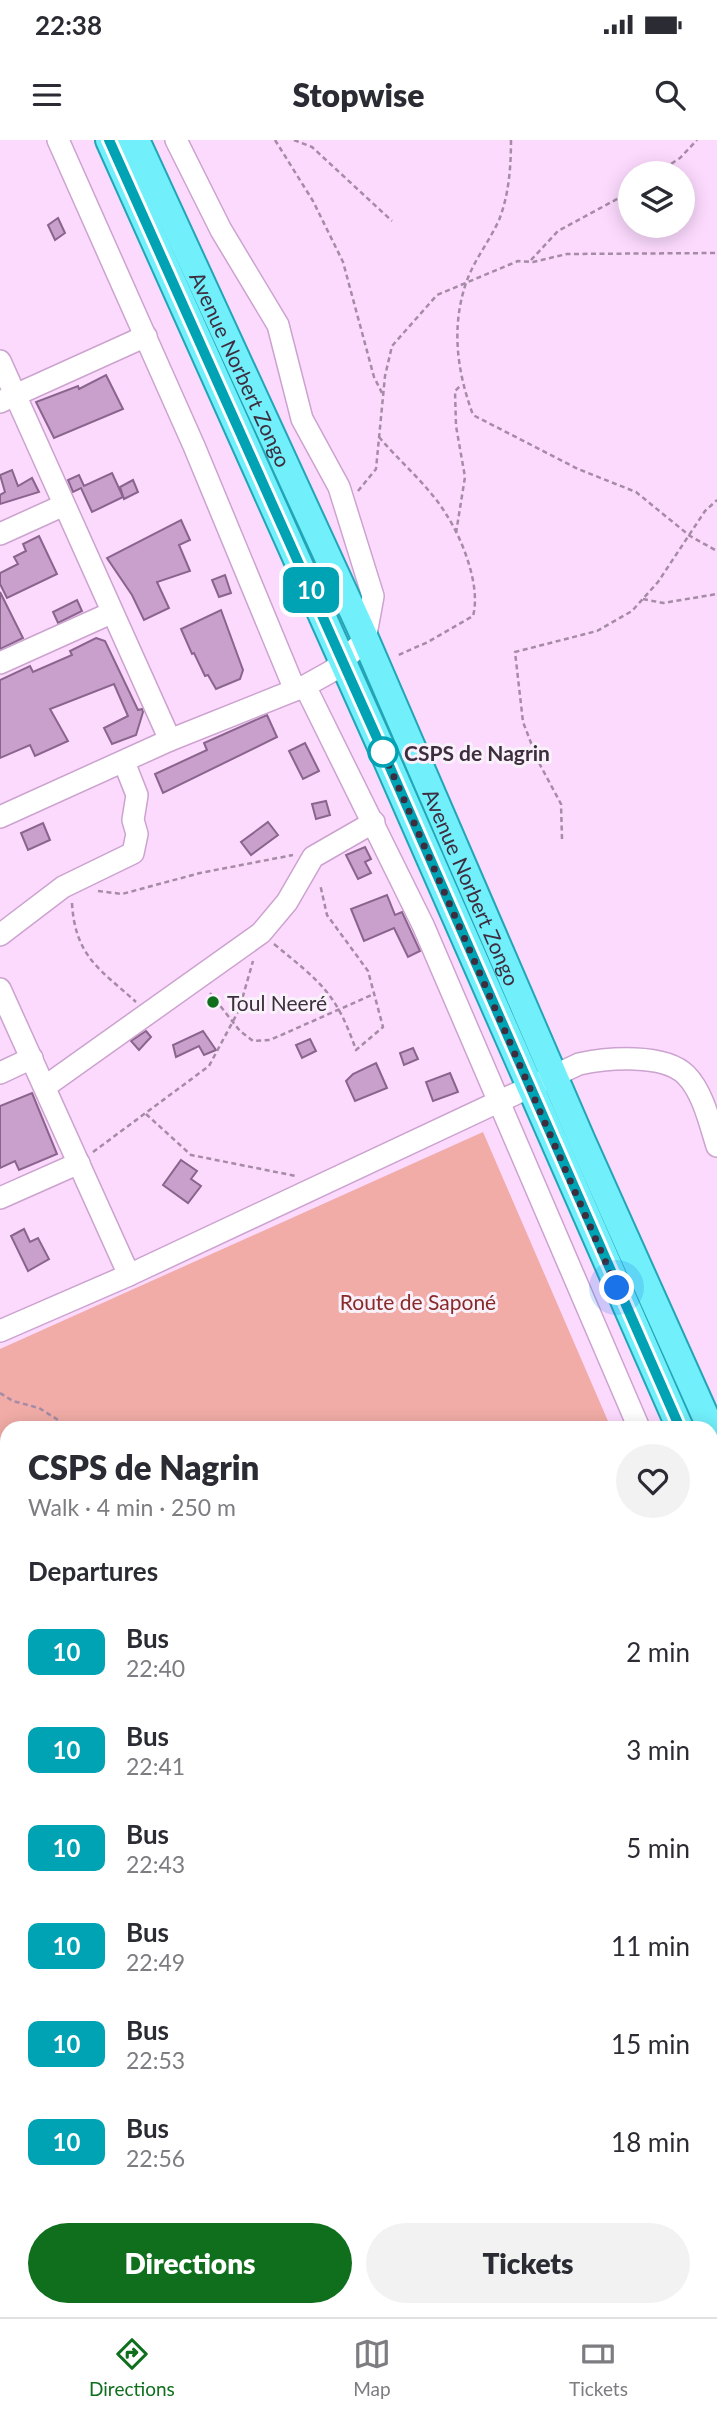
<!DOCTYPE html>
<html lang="en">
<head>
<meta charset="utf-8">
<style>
  :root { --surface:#fff; --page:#f2f2f3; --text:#2b2b33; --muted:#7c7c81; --line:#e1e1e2; --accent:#0f6f1d }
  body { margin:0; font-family:Lato,sans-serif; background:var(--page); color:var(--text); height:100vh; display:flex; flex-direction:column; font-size:26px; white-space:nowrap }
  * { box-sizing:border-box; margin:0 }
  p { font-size:23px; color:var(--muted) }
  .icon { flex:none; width:38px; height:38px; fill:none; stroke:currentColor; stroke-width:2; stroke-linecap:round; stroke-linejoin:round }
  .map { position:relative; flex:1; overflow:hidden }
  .side { position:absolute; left:0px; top:1281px; width:718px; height:896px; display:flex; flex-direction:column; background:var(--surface); border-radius:21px 21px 0 0; box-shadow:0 4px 18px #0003 }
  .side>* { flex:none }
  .badge { padding:0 14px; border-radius:10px; font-size:24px; line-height:46px }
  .controls { position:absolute; left:618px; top:21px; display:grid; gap:14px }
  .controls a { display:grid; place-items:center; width:77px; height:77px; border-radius:50%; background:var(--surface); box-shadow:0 4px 18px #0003; font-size:35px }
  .you { position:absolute; width:35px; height:35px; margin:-18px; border:5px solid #fff; border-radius:50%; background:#1a73e8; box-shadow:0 0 0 10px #1a73e833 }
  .map>.badge { position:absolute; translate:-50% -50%; box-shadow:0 0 0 4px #fff }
  h2 { padding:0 28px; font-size:26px; line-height:63px }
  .round { display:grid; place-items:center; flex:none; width:74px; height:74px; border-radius:37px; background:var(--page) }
  .overview { display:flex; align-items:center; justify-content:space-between; height:119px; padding:0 28px }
  h1 { font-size:33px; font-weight:800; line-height:52px }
  .primary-button { display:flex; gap:14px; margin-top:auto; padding:14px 28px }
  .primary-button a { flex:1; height:80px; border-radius:42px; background:var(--accent); color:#fff; font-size:28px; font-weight:800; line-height:80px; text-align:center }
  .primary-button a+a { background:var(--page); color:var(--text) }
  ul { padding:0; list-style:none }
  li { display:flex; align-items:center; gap:21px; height:98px; padding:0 28px }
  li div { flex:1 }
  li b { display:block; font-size:26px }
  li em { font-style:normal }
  li .badge { min-width:77px; font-weight:700; text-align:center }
  .status { display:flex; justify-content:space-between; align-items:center; height:49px; padding:0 35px; background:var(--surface); direction:ltr }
  .status svg { height:19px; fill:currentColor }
  header { display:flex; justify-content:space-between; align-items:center; height:91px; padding:0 28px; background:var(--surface); font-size:32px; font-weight:800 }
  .dock { display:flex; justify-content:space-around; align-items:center; height:98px; border-top:2px solid var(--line); background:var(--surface); font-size:19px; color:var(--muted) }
  .dock a { display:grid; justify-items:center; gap:4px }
  .dock .selected { color:var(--accent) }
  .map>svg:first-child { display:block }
  .green { fill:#f1aca7 }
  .building { fill:#c8a0cb; stroke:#8a648d; stroke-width:2 }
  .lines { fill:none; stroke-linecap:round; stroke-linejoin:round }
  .minor-casing { stroke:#cca3cf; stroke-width:24 }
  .major-casing { stroke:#22a5b6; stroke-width:30 }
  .path { stroke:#a58ba6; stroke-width:2.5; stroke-dasharray:5 3.5; stroke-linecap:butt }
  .minor { stroke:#fff; stroke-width:21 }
  .major { stroke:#71effa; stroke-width:26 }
  .line-casing { stroke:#fff; stroke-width:16 }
  .line { stroke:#00a3b4; stroke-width:10 }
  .walk { stroke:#3d2d3e; stroke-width:7; stroke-dasharray:0 12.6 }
  .stop-dot { fill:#fff; stroke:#00a3b4; stroke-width:3.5 }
  .poi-dot { fill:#0f6f1d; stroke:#f9f1fa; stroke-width:2.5 }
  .labels { text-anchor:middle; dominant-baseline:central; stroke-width:6; stroke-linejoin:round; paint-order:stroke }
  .street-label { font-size:21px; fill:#3d2d3e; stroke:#f9f1fa }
  .stop-label { font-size:21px; font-weight:bold; fill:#3d2d3e; stroke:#f9f1fa; text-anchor:start }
  .poi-label { font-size:21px; fill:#3d2d3e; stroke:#f9f1fa; text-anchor:start }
  .park-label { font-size:21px; fill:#892a2a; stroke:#f9f1fa }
</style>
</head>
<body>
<div class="status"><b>22:38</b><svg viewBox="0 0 49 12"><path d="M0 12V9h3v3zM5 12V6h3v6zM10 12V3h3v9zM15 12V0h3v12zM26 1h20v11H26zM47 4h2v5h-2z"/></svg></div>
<header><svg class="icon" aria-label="menu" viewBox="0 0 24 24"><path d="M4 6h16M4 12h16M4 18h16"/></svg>Stopwise<svg class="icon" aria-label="search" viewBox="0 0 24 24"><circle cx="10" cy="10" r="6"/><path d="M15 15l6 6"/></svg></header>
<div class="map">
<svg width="717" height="2177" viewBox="0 0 717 2177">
  <rect width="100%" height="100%" fill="#fcdafe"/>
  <g class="green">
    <path d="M483,992l128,296h-604v658l-7,-16v-721z"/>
    <path d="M711,1520l6,15v642h-609l-3,-7h605z"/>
  </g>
  <g class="building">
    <path d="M58,78l7,15 -10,7 -7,-15z"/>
    <path d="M106,235l17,34 -69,29 -18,-36 42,-16 1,3z"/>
    <path d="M12,330l6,16 14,-8 7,14 -39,12v-9l5,-3 -5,-17z"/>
    <path d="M112,333l11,24 -31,15 -11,-24 -8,4 -5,-12 11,-5 5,11z"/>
    <path d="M133,340l5,12 -14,7 -4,-12z"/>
    <path d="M181,380l9,20 -11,5 11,26 -33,11 12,26 -25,12 -12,-25 -25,-37z"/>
    <path d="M39,396l18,38 -50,24 -7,-14v-11l18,-9 -4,-7 12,-6 -3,-7z"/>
    <path d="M225,435l6,18 -12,4 -7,-17z"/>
    <path d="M0,452l23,46 -23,11z"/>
    <path d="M77,460l5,11 -24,12 -5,-11z"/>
    <path d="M221,470l22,60 -3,9 -24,10 -8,-14 -3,1 -11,-23 -2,1 -11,-25z"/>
    <path d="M96,498l9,3 33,69 4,-1 1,3 -7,23 -24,9 -8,-16 24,-12 -14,-32 -64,25 18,32 -33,15 -5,-11 -30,13v-78l30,-14 3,6 39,-17 -2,-4z"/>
    <path d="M267,575l10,22 -114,56 -8,-19 52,-24 -3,-7z"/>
    <path d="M305,603l14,28 -16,8 -14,-28z"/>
    <path d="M326,661l4,14 -14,4 -4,-15z"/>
    <path d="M268,682l10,13 -27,20 -10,-13z"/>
    <path d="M43,683l7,17 -22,10 -7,-17z"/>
    <path d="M365,707l6,12 -6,3 6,11 -13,6 -12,-24z"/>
    <path d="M387,755l8,20 7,-3 18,39 -12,6 -14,-29 -30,13 -13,-32z"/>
    <path d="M146,891l5,6 -12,13 -8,-9z"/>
    <path d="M203,891l13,19 -12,5 -5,-9 -23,11 -3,-12z"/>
    <path d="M310,899l6,12 -14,7 -6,-13z"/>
    <path d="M413,908l5,11 -14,6 -4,-12z"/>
    <path d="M376,923l11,25 -32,13 -9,-20 7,-7z"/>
    <path d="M450,933l8,19 -25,9 -7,-19z"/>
    <path d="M32,953l25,61 -38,16 -4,-9 -15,7v-62z"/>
    <path d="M181,1020l16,11 -6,8 10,7 -13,17 -25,-18z"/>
    <path d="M24,1089l6,13 8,-4 11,21 -21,12 -17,-35z"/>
  </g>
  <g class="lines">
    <g class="minor-casing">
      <g id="minor">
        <path d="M58,0l136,306 101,244"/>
        <path d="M0,221l170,379"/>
        <path d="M0,262l146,-66"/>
        <path d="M0,394l64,-29"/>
        <path d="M0,523l111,-50"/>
        <path d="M305,546l118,239 216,503"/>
        <path d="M0,677l170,-77 135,-54 27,-15 33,-31 8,-44 -34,-109 -37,-68 -24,-94 -57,-95 -45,-90"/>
        <path d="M0,795l63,-48 70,-34 4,-19 -4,-14 4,-25 -13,-33"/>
        <path d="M0,849l129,286"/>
        <path d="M0,933l32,-15"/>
        <path d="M46,946l215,-153 26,-31 26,-45 61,-35"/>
        <path d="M0,1058l79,-35"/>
        <path d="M0,1191l129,-56 450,-211c28,-6 85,-11 107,11 17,17 24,49 31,71"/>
        <path d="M710,1397l7,-3"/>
        <path d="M710,1457l7,16"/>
        <path d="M0,1961l7,16"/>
        <path d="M93,2170l3,7"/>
      </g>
    </g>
    <g class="major-casing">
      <g id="major">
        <path d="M109,0l272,607 299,681"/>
        <path id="s1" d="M136,0l225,489 221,512 135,301"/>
        <path d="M710,1357l7,15"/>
      </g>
    </g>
    <g class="path">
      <path d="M275,0l38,61 30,61 31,115 8,16"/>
      <path d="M294,0l18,7 80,74"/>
      <path d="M511,0c0,26 -2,55 -12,80 -10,22 -25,40 -33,63 -15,45 -9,88 7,132l105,54 58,23 54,44 27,15"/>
      <path d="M657,33l23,-15 17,-18"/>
      <path d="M531,120l27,-29 72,-39"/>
      <path d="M379,297c21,25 50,49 67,77 17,26 35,73 27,102l-45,26 -32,14"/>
      <path d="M358,351l18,-22 9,-93 7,-30 45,-51 81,-34 15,1 34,-8 150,-1"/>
      <path d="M456,393l9,-56 -9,-51 -1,-35 6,-6"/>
      <path d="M643,459l20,4 54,-9"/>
      <path d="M562,699l-1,-35 -23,-43 -15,-39 -8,-70 82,-21 35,-20 26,-29 47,-71 12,-11"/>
      <path d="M98,751l24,3 78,-21 93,-18"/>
      <path d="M72,763c3,54 29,67 64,99"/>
      <path d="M274,804c46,38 62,48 82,106l27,-23 -15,-56 -41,-56 -7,-31"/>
      <path d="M210,853l30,38 13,10 17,-1 104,-46"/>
      <path d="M146,974l45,41 105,21"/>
      <path d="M93,1012l116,-86 30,-56 14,-49"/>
      <path d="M0,1253l13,8 26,7 32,20"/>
      <path d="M389,1284l10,4"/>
      <path d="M0,1344c5,24 0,60 7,82"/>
      <path d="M0,1430l5,-10"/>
      <path d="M710,1992l7,-4"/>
      <path d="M323,2177l8,-7"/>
      <path d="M431,2177l6,-7"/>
    </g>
    <use href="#minor" class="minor"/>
    <use href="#major" class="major"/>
  </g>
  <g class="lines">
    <g class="line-casing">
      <path id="line" d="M109,0l272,607 299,681"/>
    </g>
    <use href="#line" class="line"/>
    <path class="walk" d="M383,612l-2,-5 236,541"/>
  </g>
  <circle class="stop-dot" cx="383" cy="612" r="14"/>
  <circle class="poi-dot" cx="213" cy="862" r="7"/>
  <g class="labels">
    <g class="street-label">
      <text stroke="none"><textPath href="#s1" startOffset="252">Avenue Norbert Zongo</textPath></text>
      <text stroke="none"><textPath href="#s1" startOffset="819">Avenue Norbert Zongo</textPath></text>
    </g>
    <g class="stop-label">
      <text x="404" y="612">CSPS de Nagrin</text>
    </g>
    <g class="poi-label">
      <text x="227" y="862">Toul Neeré</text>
    </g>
    <g class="park-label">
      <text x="418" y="1161">Route de Saponé</text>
    </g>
  </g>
</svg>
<div class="controls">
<a><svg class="icon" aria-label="layers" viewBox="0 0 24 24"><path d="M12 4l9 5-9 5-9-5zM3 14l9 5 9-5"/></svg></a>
</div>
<div class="you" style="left:617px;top:1148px"></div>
<b class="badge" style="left:311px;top:450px;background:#00a3b4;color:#fff">10</b>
<section class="side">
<div class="overview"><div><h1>CSPS de Nagrin</h1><p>Walk · 4 min · 250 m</p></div><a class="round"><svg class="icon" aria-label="heart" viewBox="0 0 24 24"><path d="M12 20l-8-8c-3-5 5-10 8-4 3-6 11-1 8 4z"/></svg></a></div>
<h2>Departures</h2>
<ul>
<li><span class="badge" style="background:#00a3b4;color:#fff">10</span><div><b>Bus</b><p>22:40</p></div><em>2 min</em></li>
<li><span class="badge" style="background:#00a3b4;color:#fff">10</span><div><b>Bus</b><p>22:41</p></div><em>3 min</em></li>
<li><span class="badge" style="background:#00a3b4;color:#fff">10</span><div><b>Bus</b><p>22:43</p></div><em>5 min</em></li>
<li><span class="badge" style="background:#00a3b4;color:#fff">10</span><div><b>Bus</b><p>22:49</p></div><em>11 min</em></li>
<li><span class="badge" style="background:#00a3b4;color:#fff">10</span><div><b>Bus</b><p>22:53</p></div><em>15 min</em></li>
<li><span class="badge" style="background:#00a3b4;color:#fff">10</span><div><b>Bus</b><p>22:56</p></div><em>18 min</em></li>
</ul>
<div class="primary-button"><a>Directions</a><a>Tickets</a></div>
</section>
</div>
<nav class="dock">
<a class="selected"><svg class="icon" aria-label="directions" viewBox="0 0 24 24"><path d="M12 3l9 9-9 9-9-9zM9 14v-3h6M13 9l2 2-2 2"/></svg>Directions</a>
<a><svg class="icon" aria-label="map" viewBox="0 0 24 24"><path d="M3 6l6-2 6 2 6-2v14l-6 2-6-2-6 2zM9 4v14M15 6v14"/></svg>Map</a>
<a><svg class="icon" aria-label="tickets" viewBox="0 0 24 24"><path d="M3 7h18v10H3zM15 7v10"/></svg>Tickets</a>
</nav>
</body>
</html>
